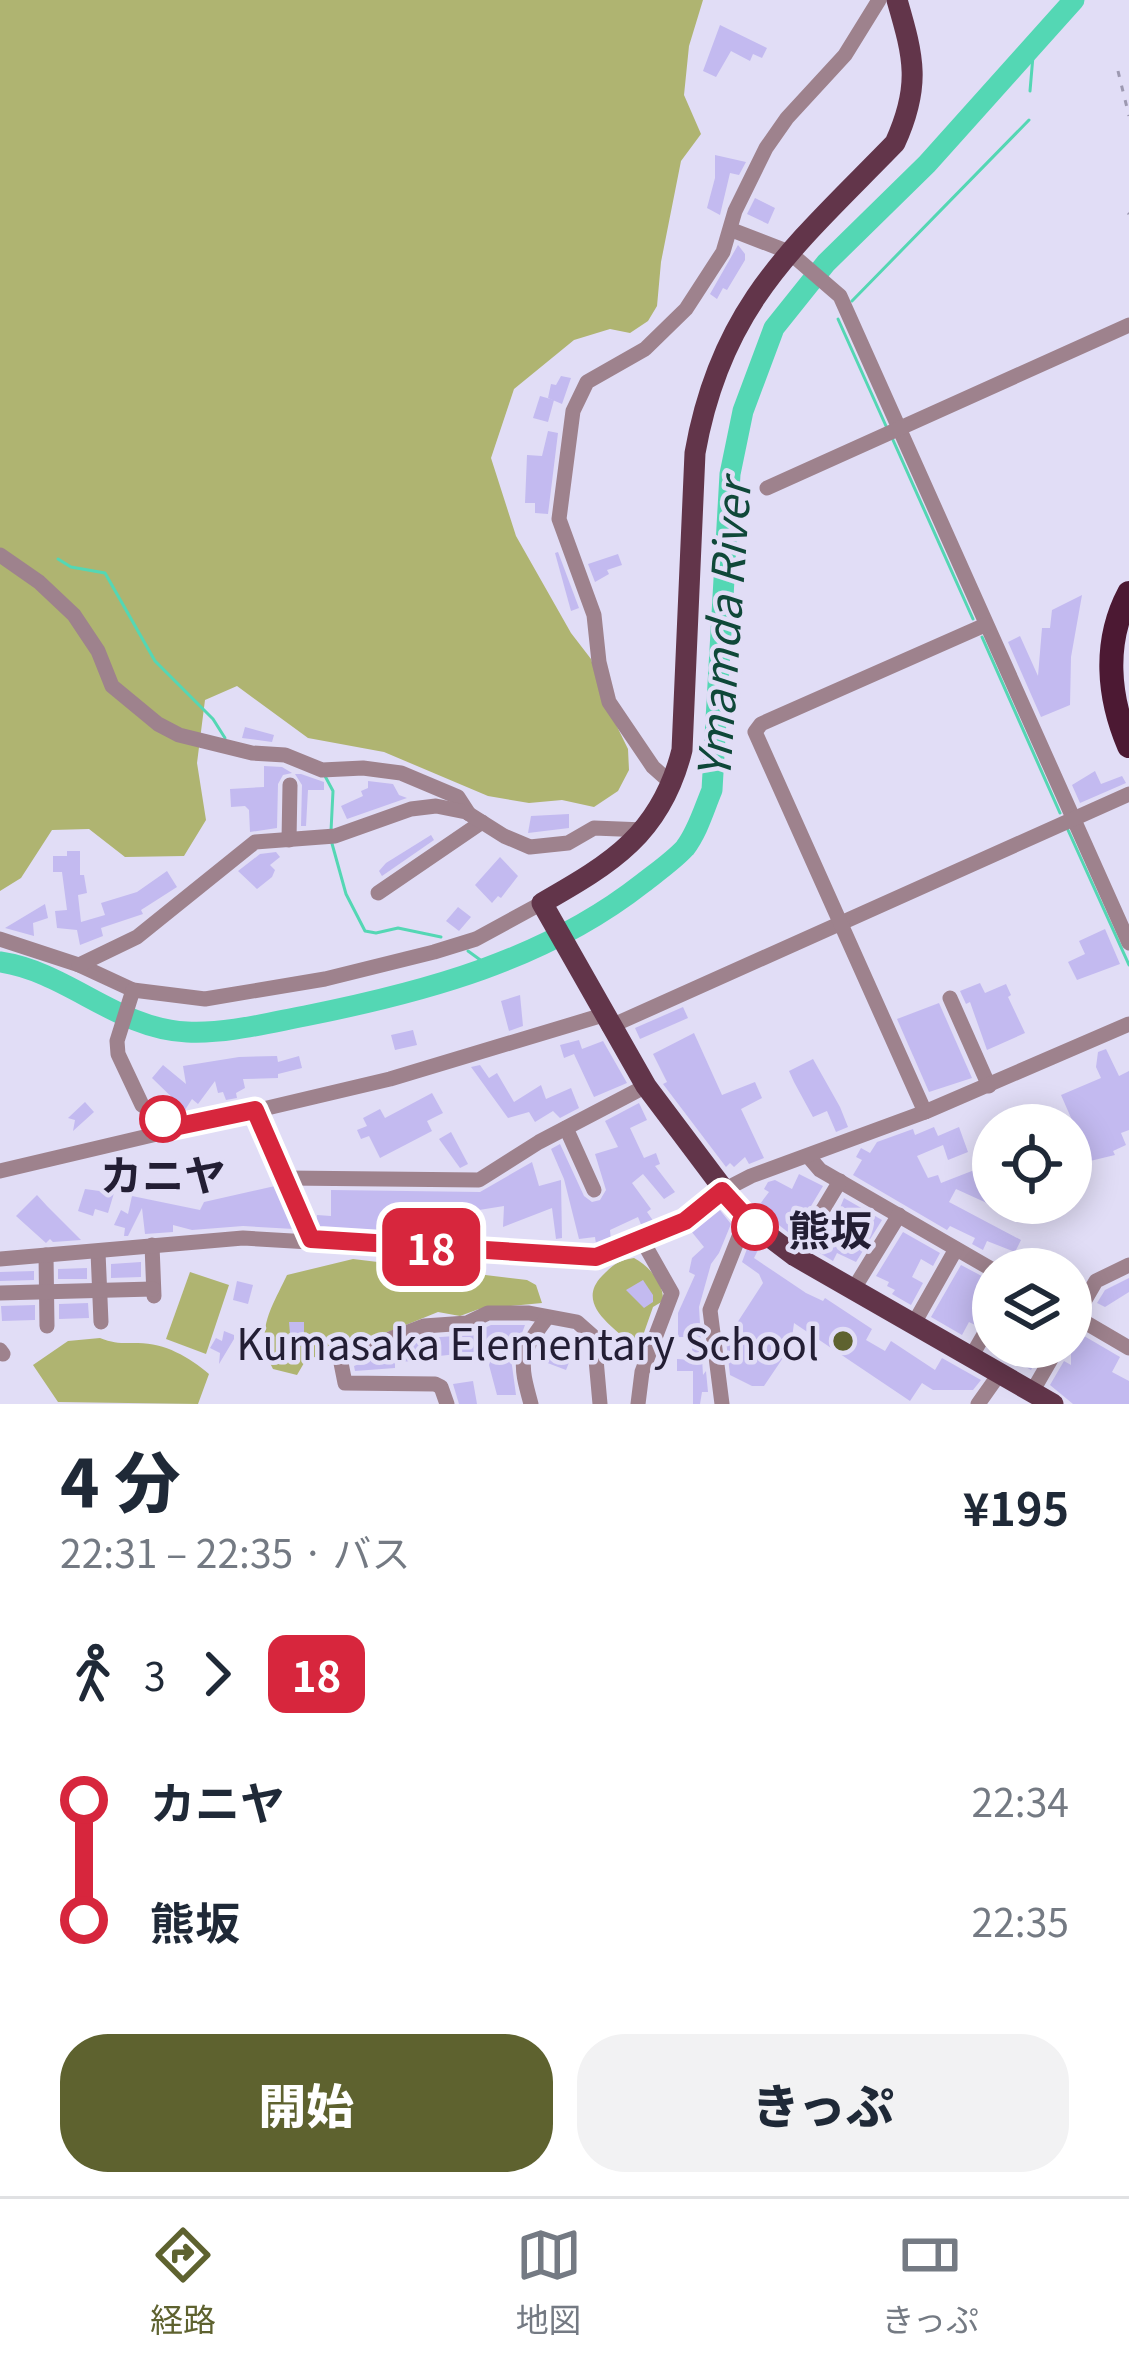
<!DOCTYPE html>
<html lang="ja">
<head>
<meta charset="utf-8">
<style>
  :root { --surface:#fff; --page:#f2f2f3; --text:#1f2937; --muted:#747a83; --line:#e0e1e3; --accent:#5e622f }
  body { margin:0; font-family:Georgia,"Noto Sans JP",serif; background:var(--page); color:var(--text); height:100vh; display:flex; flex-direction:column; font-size:45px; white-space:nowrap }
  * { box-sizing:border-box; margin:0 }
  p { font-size:39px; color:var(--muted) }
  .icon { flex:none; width:66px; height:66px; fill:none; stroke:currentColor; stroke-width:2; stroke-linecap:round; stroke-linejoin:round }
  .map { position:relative; height:1404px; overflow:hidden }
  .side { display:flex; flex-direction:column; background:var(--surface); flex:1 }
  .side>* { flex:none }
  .badge { padding:0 24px; border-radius:18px; font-size:42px; line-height:78px }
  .buttons { position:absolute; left:972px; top:1104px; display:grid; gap:24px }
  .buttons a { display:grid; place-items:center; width:120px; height:120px; border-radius:50%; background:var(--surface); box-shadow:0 6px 30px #0003; font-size:60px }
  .map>.badge { position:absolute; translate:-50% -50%; box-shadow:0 0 0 6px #fff }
  .legs { display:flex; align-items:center; gap:18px; height:132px; padding:0 60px; font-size:39px }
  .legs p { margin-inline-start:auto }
  .overview { display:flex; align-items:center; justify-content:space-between; height:204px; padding:0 60px }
  h1 { font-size:66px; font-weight:800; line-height:90px }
  .action { display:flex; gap:24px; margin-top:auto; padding:24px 60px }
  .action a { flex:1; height:138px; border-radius:48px; background:var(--accent); color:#fff; font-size:48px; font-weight:800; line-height:138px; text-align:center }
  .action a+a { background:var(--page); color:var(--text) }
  ul { padding:0 60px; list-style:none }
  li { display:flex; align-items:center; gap:42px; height:120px; font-size:45px }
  li i { display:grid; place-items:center; width:18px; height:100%; margin:0 15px; background:currentColor }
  li i::after { content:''; width:30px; height:30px; margin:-15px; border:9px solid; border-radius:50%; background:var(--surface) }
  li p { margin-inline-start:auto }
  li:first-child i { background:linear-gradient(#0000 50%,currentColor 0) }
  li:last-child i { background:linear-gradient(currentColor 50%,#0000 0) }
  .menu { display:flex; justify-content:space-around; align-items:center; height:168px; border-top:3px solid var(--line); background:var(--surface); font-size:33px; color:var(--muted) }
  .menu a { display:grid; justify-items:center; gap:6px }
  .menu .selected { color:var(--accent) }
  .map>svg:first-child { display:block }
  .green { fill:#afb471 }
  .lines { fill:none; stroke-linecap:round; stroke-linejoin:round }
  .stream { stroke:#54d7b4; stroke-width:3 }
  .river { stroke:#54d7b4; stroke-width:21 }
  .building { fill:#c3baf0 }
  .path { stroke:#9d99b1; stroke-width:3; stroke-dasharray:6 9; stroke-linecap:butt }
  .minor { stroke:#9e828d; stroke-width:15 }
  .major { stroke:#62354a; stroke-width:21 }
  .highway { stroke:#4c1933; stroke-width:24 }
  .line-1-casing { stroke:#fff; stroke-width:27 }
  .line-1 { stroke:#d7263d; stroke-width:18 }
  .stop-1-dot { fill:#fff; stroke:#d7263d; stroke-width:6 }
  .poi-dot { fill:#5e622f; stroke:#e1ddf6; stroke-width:4.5 }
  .labels { text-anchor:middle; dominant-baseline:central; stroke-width:9; stroke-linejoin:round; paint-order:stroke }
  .stop-label { font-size:42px; font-weight:bold; fill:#231e34; stroke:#e1ddf6 }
  .poi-label { font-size:42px; fill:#231e34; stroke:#e1ddf6; text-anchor:end }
  .water-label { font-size:45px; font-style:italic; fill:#0f4839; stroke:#e1ddf6 }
</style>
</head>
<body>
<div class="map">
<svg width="1129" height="1404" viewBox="0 0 1129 1404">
  <rect width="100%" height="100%" fill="#e1ddf6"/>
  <g class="green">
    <path d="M0,0h703l-14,46 -5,49 17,39 -20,27 -20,101 -4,44 -9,15 -18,12 -20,-4 -36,11 -60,49 -23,69 25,78 55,97 20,26 12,39 25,51 1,21 -11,21 -24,16 -32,-7 -33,3 -41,-7 -104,-44 -76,-14 -71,-52 -32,14 -8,63 9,57 -22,36 -59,1 -36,-28 -37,1 -31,48 -21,13z"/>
    <path d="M634,1258c15,8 30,25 29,43l-10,6 -13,37 -7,1c-20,-18 -58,-41 -31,-69 12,-12 15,-15 32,-18z"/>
    <path d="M353,1259l174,21 9,5 6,18 -63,6 -19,7 -22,-4 -47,19 -55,14 -32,18 -7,12 -24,-6c-19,-37 -2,-60 14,-94z"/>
    <path d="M190,1272l39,13 -23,69 -40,-15z"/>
    <path d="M100,1338c15,6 23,5 38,5 27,0 51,14 71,31l-11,30 -140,-2 -25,-37 35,-24z"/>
  </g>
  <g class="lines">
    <g class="stream">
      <path d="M1030,91l4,-47"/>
      <path d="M852,301l177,-181"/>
      <path d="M838,319l48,107"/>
      <path d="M893,440l80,179"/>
      <path d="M58,559l13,8 34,6 50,88 58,58 12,19"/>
      <path d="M982,637l78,176"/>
      <path d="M325,776l8,15 -2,40"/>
      <path d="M1068,830l61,135"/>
      <path d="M331,840l15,54 19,37 11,2 22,-5 43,9"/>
      <path d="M468,951l22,16"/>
    </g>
    <path class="river" d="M0,962c68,10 117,67 187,70 39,2 81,-9 118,-16 120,-24 240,-56 338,-133 14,-11 30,-22 42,-35 13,-17 19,-39 27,-58l18,-316 13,-63 31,-83 52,-65 101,-99 147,-164"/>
  </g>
  <g class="building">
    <path d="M720,25l47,23 -5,10 -9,-4 -3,7 -19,-10 -15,26 -13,-6z"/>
    <path d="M715,155l31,7 -7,13 -9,-2 -10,42 -13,-7 8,-30z"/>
    <path d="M755,198l20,10 -7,16 -21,-10z"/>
    <path d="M738,245l7,9v6l-18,30 -4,-2 -6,11 -7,-5z"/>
    <path d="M561,376l10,2 -9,26 -14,-6 3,-14 5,1z"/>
    <path d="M540,396l14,4 -6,22 -15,-4z"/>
    <path d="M548,431l10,2 -10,81 -13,-1v-10h-10l2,-48 15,1z"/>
    <path d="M558,552l21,56 -8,3 -16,-58z"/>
    <path d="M618,554l4,11 -15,5 2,4 -14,8 -7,-18z"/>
    <path d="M1082,595l-11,62 -1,48 -29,12 -33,-75 12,-6 18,40 4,-48h8l2,-18z"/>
    <path d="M245,727l29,8 -2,7 -30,-4z"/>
    <path d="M264,766l18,1 10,6 -9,2 -5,9 -1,44 -27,4 -1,-22 -4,-4 -14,1 -1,-18 34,-2z"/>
    <path d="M1095,771l6,13 21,-8 4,7 -46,20 -8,-18z"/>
    <path d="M295,774h6l23,8v8h-16l-2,36h-5l1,-41z"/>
    <path d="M368,781l25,3 6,11 8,3 -60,21 -6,-13 22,-10 -2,-5 7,-3z"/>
    <path d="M569,814v14l-41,5 3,-17z"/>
    <path d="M431,835l3,5 -52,36 -3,-5 7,-8z"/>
    <path d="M67,851h13v24h4l3,18 -9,2 3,27 24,-7 -4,-12 36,-11 30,-21 10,16 -36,23 2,4 -42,14 2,8 -23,9 -3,-15 -20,-2 -2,-17 12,-1 -5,-38h-9v-16h14z"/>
    <path d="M276,852l4,5 -10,8 5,5 -3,7 -15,12 -19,-18 22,-17z"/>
    <path d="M500,857l18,19 -17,22 -3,-2 -6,7 -17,-18z"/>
    <path d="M45,904l3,14 -15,5 1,13 -29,-8z"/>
    <path d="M458,907l13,10 -12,14 -13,-10z"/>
    <path d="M1105,929l15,35 -43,16 -9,-18 17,-8 -6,-13z"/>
    <path d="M980,983l5,10 21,-9 5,11 -3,2 17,36 -38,17 -17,-48 -4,2 -6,-13z"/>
    <path d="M520,995l3,31 -14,5 -8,-30z"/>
    <path d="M939,1003l33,75 -43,14 -32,-73z"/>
    <path d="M683,1007l5,11 -48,21 -5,-11z"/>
    <path d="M413,1030l4,15 -22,5 -4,-15z"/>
    <path d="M694,1033l28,62 33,-13 7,16 -21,11 23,49 -15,6 -4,-7 -11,10 -4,-4 -4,4 -63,-83 4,-2 -14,-28z"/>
    <path d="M579,1040l3,9 21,-8 24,42 -33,14 -20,-43 -10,4 -4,-13z"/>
    <path d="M1106,1049l13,27 10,-5v59l-8,3 5,12 -13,6 2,4 -25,6 -29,-66 40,-17 -5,-11 2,-15z"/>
    <path d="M277,1056l1,6 21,-6 3,12 -24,6v4l-35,1 2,9 -9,5 1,5 -11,2 -3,-8 -5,1 -3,-12 -17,23 -6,-5 -7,11 -33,-32 11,-13 23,19 -3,-18 56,-9z"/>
    <path d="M813,1059l27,48 8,20 -12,5 -9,-21 -14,6 -19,-35 -5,-11z"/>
    <path d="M480,1065l9,13 8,-5 17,29 27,-17 5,14 25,-11 8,20 -19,10 -7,-7 -18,11 -6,-10 -21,6 -37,-51z"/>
    <path d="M432,1093l11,20 -16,8 5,10 -52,27 -11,-22 -8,3 -4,-9 10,-4 -4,-8 17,-9 5,9z"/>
    <path d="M85,1102l9,10 -21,19 2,-11 -7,-2z"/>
    <path d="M639,1103l8,17 -17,8 14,30 12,-5 4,11 -5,2 20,26 -11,7 -21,-25 -11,9 19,26 -4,3 7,10 -12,5 -4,-10 -28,13 1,11 -9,3h-6l-1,-7 -16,2 -15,-60 -13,-30 9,-5 24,52 8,6 8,-2 6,-10 -11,-36 23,-7 -13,-26z"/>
    <path d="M934,1127l4,9 21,-9 9,25 -20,8 -5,-15 -26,11 11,22 10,-3 3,8 36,-14 12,35 -33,-15 -7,13 72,38 -6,12 -28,-11 -4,9 -11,-6 3,-6 -25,-12 -3,4 -94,-55 9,-15 -6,-3 5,-9 9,5 7,-11 36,-13 2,6z"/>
    <path d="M451,1132l17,32 -8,4 -21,-29z"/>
    <path d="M532,1162l7,24 22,-6 1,58 -6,1 -4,-31 -49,19 1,-21 -25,4v25l-14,4 -2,-19 -21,1 -1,-5 -18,1v17h-10l-1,-11 -27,1v8l-18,1 -47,-3 -3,-8v-7l14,1v-26l149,2z"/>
    <path d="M799,1174l24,12 -30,50 -36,-28 12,-16 -5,-3 4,-7 7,-2 17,9z"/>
    <path d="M275,1186l19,43 -51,-3 -51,4 -19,-5v7l-28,2 -3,-26 -14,28h-4l1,-8 -11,-3 7,-15 7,4 4,-18 68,14 4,-8z"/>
    <path d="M85,1189l29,4 -6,20 -13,-4 -2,7 -15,-5z"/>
    <path d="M37,1195l10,11 34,34 -28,2 -3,-3 -4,4 -30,-27z"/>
    <path d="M844,1198l38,22 -26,42 -19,-9 -4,8 -20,-12 13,-22 5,3z"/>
    <path d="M719,1209l12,15 -12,29 -8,11 -12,43 4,68 3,-4 2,21h-6l-2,12h-7v-33h-16v-12l15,1v-23h-14v-24l17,-38 -6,-3 3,-14 12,-11 -13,-16z"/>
    <path d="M903,1232l37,21 -7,13 -12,-7 -9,18 11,6 -12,22 -19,-11 3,-4 -8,-4 2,-4 -13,-6z"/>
    <path d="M750,1241l9,7 -5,10 52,35 17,8 2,-3 47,31 -6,11 19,11 6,-10 44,29 7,-12 39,22 -8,10h-40l-11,-7 -12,18 -116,-78 -3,23 -27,40h-12l-22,-11 -4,-35 37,-57 -4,-9 -17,-12z"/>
    <path d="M141,1262v15l-30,1v-14z"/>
    <path d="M961,1265l32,17 -12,23 6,4 -12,16 -6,-3 -7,13 -31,-18z"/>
    <path d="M87,1268v11h-29v-10z"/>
    <path d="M34,1271v9l-34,1v-9z"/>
    <path d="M1129,1278v14l-24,15 -8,-4 8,-13z"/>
    <path d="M643,1280l10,15v7l-9,6 -18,-18z"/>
    <path d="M237,1281l16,4 -5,19 -15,-4z"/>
    <path d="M88,1303l1,15 -30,1v-15z"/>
    <path d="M35,1305v15l-33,1 -1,-15z"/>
    <path d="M289,1322h15v24h-13z"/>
    <path d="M491,1325h34l-3,8h-6l1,9 -7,9 6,44h-19l-8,-30 5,-15 -55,6v4l-44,2v6l-40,3 -1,-5 73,-28 42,-3z"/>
    <path d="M224,1331l10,4v4l-15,25 1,-11 -10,-5 6,-10 6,3z"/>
    <path d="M1079,1333l41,24 -8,15 17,9v23h-56l-23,-19 14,-24 7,4v-27z"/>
    <path d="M551,1337l23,13 -8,20 -29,-11z"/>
    <path d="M991,1347h46l5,3 -11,20 -21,-12 -1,3 -20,-11z"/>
    <path d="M473,1381l4,23h-18l-6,-20z"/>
  </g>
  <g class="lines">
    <g class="path">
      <path d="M1118,71l11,45"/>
      <path d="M1128,213l1,1"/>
    </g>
    <g class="minor">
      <path d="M732,230l57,22 51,44 289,647"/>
      <path d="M767,488l362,-163"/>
      <path d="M0,555l39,27 35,33 24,36 14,35 46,38 21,11 73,18 33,2 37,15 41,-2 38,5 57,24 11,17"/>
      <path d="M671,783l-18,-16 -44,-65 -10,-40 -5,-47 -35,-96 14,-108 14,-29 58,-33 41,-40 37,-57 12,-41 31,-63 21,-30 58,-63 34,-55"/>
      <path d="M289,840l1,-55"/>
      <path d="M378,893l104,-71"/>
      <path d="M0,939l79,26 54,25 72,9 120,-20 109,-27 42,-13 66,-36"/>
      <path d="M79,965l58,-28 118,-95 80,-6 76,-27 25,-3 30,6 38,24 26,11 38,-4 26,-15 50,2"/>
      <path d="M133,990l-16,51 1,13 24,51 32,22"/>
      <path d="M950,998l39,88"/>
      <path d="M609,1027l520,-233"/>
      <path d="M255,1110l56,129"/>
      <path d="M925,1112l-170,-380 6,-8 224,-99"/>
      <path d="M566,1128l28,62"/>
      <path d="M808,1156l12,14 173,100"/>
      <path d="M0,1171l390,-92 213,-64"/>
      <path d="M286,1178l193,2 60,-38 107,-56"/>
      <path d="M152,1245l2,51"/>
      <path d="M98,1252l3,70"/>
      <path d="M46,1255l1,71"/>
      <path d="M795,1256l45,-75"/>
      <path d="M0,1259l243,-21 338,20 24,-2 18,-7 62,-28 37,-30 29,-15 174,-64 204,-88"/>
      <path d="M853,1290l46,-75"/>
      <path d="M0,1293l153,-4"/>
      <path d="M1071,1314l58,34"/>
      <path d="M1071,1324l25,-43 33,-16"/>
      <path d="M913,1325l43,-76"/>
      <path d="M0,1350l3,4"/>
      <path d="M971,1357l22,-38"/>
      <path d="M1032,1392l26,-45"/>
      <path d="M447,1404l-6,-17 -6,-3 -90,-1 -5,-25 84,-32 43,-3 21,-10h41l48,9 17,15 6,67"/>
      <path d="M531,1404c-12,-43 -12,-49 15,-85"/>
      <path d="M638,1404l4,-32 30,-79 -30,-53"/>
      <path d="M722,1404l-12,-94 36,-91"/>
      <path d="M978,1404l22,-31"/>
    </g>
    <path class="major" d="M897,0c17,58 24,86 -2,143 -99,102 -174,161 -200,310l-13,297c-21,84 -70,113 -140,153l104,183 100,133 49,37 258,148"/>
    <path class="highway" d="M1129,593c-26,49 -21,104 0,153"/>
  </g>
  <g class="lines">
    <g class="line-1-casing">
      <path id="line-1" d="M163,1119l11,8 81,-17 56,129 285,18 89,-36 37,-30 33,36"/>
    </g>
    <use href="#line-1" class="line-1"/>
  </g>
  <g class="stop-1-dot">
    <circle cx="163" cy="1119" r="21"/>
    <circle cx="755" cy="1227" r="21"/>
  </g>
  <circle class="poi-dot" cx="843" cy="1341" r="12"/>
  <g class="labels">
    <g class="stop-label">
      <text x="163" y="1172">カニヤ</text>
      <text x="788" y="1227" text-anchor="start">熊坂</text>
    </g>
    <g class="poi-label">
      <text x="819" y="1341">Kumasaka Elementary School</text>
    </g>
    <g class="water-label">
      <text transform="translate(721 629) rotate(-86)">Ymamda River</text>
    </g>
  </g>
</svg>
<div class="buttons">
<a><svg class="icon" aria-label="locate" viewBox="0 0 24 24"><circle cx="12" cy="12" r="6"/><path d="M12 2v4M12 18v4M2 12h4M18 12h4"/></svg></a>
<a><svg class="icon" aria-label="layers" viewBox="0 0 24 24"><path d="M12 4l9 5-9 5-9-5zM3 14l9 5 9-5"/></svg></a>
</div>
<b class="badge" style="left:431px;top:1247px;background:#d7263d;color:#fff">18</b>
</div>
<section class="side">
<div class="overview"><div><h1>4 分</h1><p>22:31 – 22:35 · バス</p></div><b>¥195</b></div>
<div class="legs"><svg class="icon" aria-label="walk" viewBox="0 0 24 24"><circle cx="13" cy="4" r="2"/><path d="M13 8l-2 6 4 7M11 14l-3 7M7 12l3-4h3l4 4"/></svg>3<svg class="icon" aria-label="forward" viewBox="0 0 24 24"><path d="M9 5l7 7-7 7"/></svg><b class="badge" style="background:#d7263d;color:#fff">18</b></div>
<ul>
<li><i style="color:#d7263d"></i><b>カニヤ</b><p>22:34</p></li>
<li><i style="color:#d7263d"></i><b>熊坂</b><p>22:35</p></li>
</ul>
<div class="action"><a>開始</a><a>きっぷ</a></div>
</section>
<nav class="menu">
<a class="selected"><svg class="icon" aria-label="directions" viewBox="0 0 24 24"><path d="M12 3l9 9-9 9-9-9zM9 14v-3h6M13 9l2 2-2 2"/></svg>経路</a>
<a><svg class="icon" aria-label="map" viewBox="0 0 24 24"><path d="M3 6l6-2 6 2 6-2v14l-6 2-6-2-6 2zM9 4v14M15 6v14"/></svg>地図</a>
<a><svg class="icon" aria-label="tickets" viewBox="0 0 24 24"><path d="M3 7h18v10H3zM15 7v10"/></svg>きっぷ</a>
</nav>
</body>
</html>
